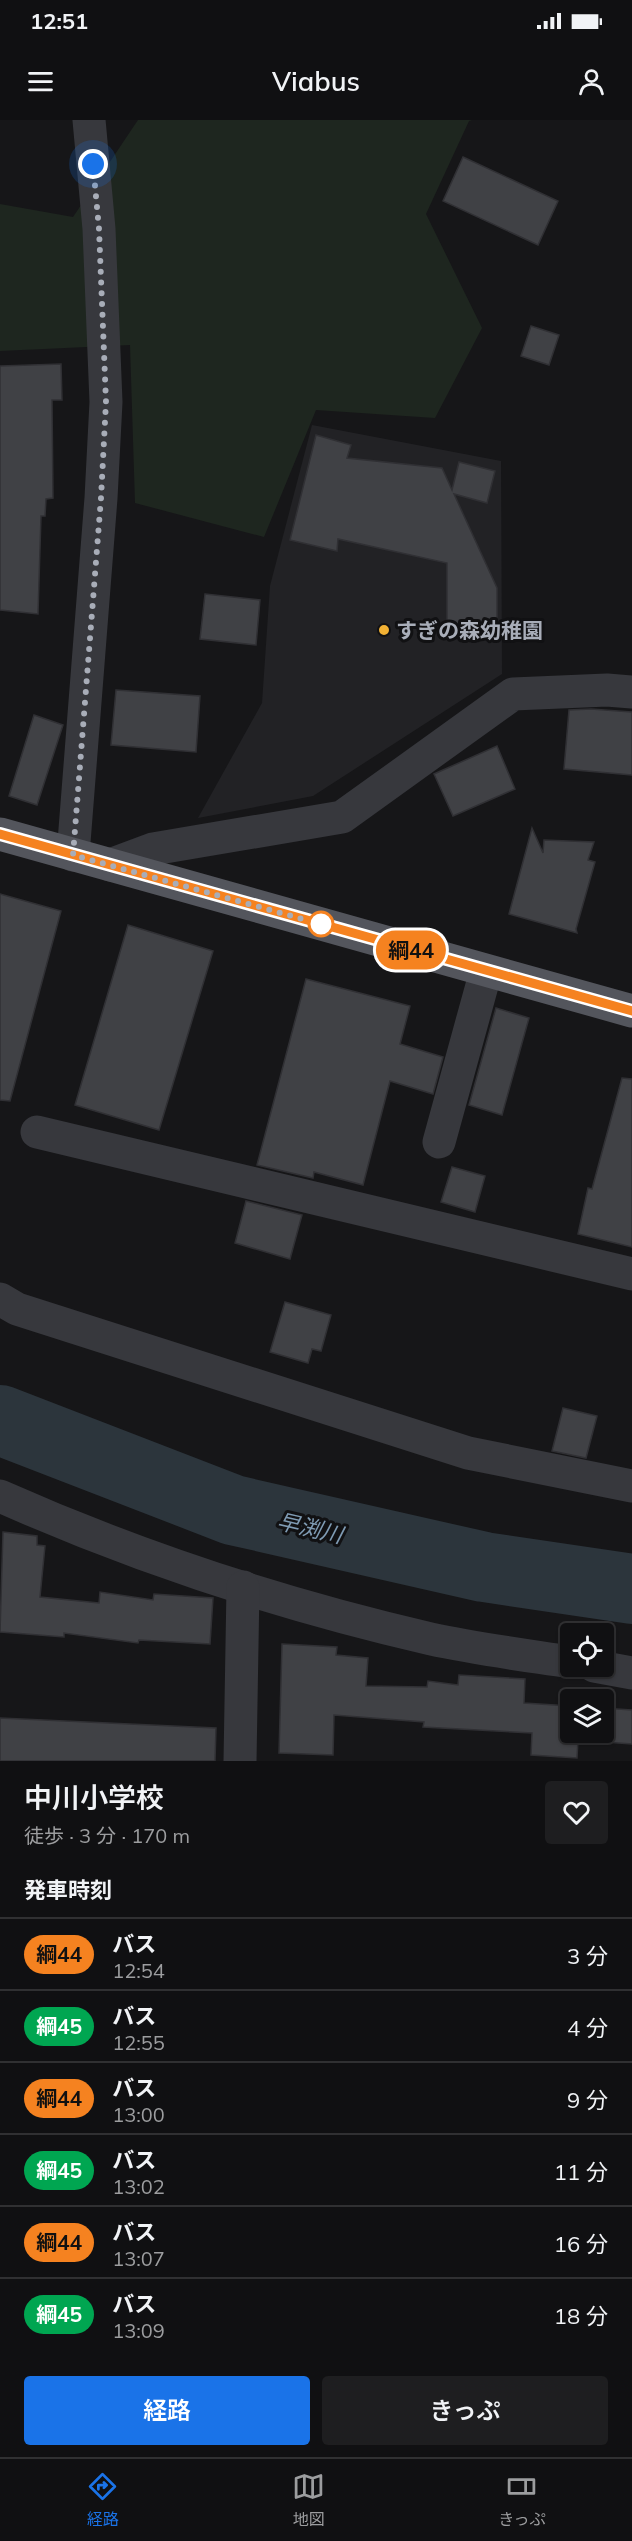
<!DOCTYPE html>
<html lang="ja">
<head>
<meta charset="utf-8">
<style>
  :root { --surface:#101012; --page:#1e1e20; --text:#f1f3f6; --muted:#9c9d9f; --line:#303032; --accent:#1a73e8 }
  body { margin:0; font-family:Mulish,"Noto Sans JP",sans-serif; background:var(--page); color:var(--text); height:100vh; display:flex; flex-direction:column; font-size:22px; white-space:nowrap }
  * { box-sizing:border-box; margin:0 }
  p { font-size:20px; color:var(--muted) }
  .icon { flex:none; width:33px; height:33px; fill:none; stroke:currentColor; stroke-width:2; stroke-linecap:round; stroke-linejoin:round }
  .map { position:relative; height:1641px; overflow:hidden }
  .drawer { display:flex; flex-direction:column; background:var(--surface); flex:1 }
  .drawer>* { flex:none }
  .badge { padding:0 12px; border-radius:20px; font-size:21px; line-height:39px }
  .tools { position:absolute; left:560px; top:1503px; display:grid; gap:12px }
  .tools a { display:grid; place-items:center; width:54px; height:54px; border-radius:6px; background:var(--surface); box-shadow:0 2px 4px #0004,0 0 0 2px var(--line); font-size:30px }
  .you { position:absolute; width:30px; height:30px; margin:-15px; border:4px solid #fff; border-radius:50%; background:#1a73e8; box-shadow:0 0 0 9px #1a73e833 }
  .map>.badge { position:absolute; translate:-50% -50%; box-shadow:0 0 0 3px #fff }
  h2 { padding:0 24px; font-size:22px; line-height:54px }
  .round { display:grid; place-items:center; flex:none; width:63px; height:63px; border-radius:6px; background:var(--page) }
  .overview { display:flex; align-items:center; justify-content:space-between; height:102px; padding:0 24px }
  h1 { font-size:28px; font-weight:600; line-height:45px }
  .button { display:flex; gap:12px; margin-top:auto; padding:12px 24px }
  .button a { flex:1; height:69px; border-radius:6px; background:var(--accent); color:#fff; font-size:24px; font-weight:600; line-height:69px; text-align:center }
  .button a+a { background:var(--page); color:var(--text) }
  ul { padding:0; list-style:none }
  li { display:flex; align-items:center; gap:18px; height:72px; padding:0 24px; border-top:2px solid var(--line) }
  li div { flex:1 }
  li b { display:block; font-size:22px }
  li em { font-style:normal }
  li .badge { min-width:66px; font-weight:700; text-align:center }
  .status { display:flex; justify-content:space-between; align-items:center; height:42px; padding:0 30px; background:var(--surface); direction:ltr }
  .status svg { height:16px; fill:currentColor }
  header { display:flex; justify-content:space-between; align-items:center; height:78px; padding:0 24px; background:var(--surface); font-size:27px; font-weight:600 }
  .tab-bar { display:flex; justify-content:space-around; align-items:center; height:84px; border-top:2px solid var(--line); background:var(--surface); font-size:16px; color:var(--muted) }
  .tab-bar a { display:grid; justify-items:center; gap:3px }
  .tab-bar .on { color:var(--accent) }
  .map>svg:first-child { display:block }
  .built { fill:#222225 }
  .green { fill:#1e261f }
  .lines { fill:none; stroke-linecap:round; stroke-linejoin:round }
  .river { stroke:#2c353c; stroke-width:70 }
  .building { fill:#404145; stroke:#303034; stroke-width:1.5 }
  .minor { stroke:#37383d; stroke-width:33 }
  .primary { stroke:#53555c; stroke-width:33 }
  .line-casing { stroke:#fff; stroke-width:14 }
  .line { stroke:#f58220; stroke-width:9 }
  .walk { stroke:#a8adb8; stroke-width:6; stroke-dasharray:0 10.8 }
  .poi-dot { fill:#f2b134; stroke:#111113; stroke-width:2 }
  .stop-dot { fill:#fff; stroke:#f58220; stroke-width:3 }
  .labels { text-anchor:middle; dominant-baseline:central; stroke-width:6; stroke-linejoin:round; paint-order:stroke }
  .poi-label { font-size:21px; font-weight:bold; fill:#a8adb8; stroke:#111113; text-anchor:start }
  .water-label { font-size:22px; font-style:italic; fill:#7f9bb3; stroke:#111113 }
</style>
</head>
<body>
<div class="status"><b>12:51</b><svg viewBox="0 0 49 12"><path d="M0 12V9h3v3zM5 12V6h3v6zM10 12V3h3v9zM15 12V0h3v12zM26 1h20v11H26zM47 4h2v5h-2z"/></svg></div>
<header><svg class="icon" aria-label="menu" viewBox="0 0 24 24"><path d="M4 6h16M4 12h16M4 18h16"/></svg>Viabus<svg class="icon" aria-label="person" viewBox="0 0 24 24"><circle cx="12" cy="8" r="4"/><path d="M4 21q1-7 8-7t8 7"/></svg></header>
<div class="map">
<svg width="632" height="1641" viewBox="0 0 632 1641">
  <rect width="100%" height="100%" fill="#161618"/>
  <path class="built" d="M312,305l189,36 1,213 -189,122 -115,22 64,-115 8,-117z"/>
  <path class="green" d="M138,0h334l-3,1 -43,93 56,114 -47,90 -119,-8 -52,127 -129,-34 -5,-158 -130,6v-147l73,13z"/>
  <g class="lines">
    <path class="river" d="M0,1300l233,90 251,57 148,22"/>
  </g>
  <g class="building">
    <path d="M463,37l95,44 -20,44 -95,-44z"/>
    <path d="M531,206l28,9 -10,30 -28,-9z"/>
    <path d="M61,244l1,36h-10l1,98 -7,1 -1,17h-4l-3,98 -38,-4v-244z"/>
    <path d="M316,315l35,10 -4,13 95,10 10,22 7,-28 36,9 -8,32 -33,-9 43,94v51h-35v-12h-15v-64l-109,-24 -1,12 -47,-11z"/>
    <path d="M205,474l55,6 -4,45 -56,-6z"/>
    <path d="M116,570l84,6 -4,56 -85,-7z"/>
    <path d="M591,589l41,3v63l-68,-6 5,-59z"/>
    <path d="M34,595l29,10 -26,80 -28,-9z"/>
    <path d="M497,626l18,43 -62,27 -19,-42z"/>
    <path d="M532,708l11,25 1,-13 50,2 -6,18 7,2 -19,67 1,4 -68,-19z"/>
    <path d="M0,774l61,17 -51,190 -10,-1z"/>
    <path d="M128,805l85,26 -54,179 -84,-25z"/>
    <path d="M306,859l104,27 -10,38 43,13 -10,37 -43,-13 -27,104 -49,-13 -1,6 -56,-13z"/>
    <path d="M496,888l33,10 -27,97 -33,-10z"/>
    <path d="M622,958l10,1v168l-54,-13 10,-46 4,1z"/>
    <path d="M452,1047l33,9 -10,36 -34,-10z"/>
    <path d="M246,1081l56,14 -12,44 -55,-16z"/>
    <path d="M285,1182l46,13 -10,36 -9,-2 -4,14 -38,-11z"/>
    <path d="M563,1288l34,8 -11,42 -34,-7z"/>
    <path d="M3,1412l34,4v9l8,1 -5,51 59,6 1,-11 53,8 1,-6 59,4 -3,46 -71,-4 -1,3 -74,-10v4l-64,-5z"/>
    <path d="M282,1524l55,3 -1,8 32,3 -2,28 61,1 1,-6 30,4 1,-10 66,4 -1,24 46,3v26h33v-24l29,2v34l-54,-4 -1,18 -46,-3 1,-22 -109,-6 1,-5 -90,-7 -1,40 -54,-2z"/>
    <path d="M0,1598l216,10 -1,33h-215z"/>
  </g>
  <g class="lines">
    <g class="minor">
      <path d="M73,735l28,-357 5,-96 -7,-173 -10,-109"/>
      <path d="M110,745l43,-16 189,-32 171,-123 94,-4 25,2"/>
      <path d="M37,1012l595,142"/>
      <path d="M439,1022l47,-171"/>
      <path d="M0,1179l17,10 451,144 164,33"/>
      <path d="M0,1376c137,61 284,109 431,143 46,10 93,16 139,23"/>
      <path d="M594,1546l38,7"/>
      <path d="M240,1641l3,-174"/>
    </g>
    <path class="primary" d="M0,714l632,177"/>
  </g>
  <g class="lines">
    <g class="line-casing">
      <path id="line" d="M0,714l632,177"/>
    </g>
    <use href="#line" class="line"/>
    <path class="walk" d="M93,44l6,65 7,173 -5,96 -28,357 258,72 -10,-3"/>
  </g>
  <circle class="poi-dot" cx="384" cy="510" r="6"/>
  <circle class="stop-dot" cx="321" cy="804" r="12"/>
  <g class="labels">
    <g class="poi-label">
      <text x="396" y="510">すぎの森幼稚園</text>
    </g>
    <g class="water-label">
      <text transform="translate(310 1408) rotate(13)">早渕川</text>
    </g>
  </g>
</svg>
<div class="tools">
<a><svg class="icon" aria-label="locate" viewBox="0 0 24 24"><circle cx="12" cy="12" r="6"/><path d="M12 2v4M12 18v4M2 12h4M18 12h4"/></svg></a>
<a><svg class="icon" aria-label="layers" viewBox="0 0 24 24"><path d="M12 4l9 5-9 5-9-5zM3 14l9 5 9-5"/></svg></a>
</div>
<div class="you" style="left:93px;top:44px"></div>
<b class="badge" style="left:411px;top:830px;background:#f58220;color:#111">綱44</b>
</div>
<section class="drawer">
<div class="overview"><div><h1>中川小学校</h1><p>徒歩 · 3 分 · 170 m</p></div><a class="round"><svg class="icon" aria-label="heart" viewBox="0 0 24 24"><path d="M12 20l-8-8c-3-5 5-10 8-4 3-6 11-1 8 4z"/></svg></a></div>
<h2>発車時刻</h2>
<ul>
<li><span class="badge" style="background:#f58220;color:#111">綱44</span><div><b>バス</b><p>12:54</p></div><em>3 分</em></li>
<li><span class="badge" style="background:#00a651;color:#fff">綱45</span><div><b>バス</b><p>12:55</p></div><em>4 分</em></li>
<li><span class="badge" style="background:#f58220;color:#111">綱44</span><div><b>バス</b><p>13:00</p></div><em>9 分</em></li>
<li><span class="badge" style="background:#00a651;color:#fff">綱45</span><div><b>バス</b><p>13:02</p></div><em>11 分</em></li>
<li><span class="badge" style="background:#f58220;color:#111">綱44</span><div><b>バス</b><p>13:07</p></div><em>16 分</em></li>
<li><span class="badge" style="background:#00a651;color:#fff">綱45</span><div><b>バス</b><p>13:09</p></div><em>18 分</em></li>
</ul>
<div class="button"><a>経路</a><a>きっぷ</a></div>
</section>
<nav class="tab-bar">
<a class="on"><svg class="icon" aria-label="directions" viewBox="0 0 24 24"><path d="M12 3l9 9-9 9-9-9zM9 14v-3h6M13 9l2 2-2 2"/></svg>経路</a>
<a><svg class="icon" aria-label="map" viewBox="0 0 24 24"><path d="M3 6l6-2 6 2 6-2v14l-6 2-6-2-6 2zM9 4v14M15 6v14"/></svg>地図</a>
<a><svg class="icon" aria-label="tickets" viewBox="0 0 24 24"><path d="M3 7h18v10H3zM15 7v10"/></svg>きっぷ</a>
</nav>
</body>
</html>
